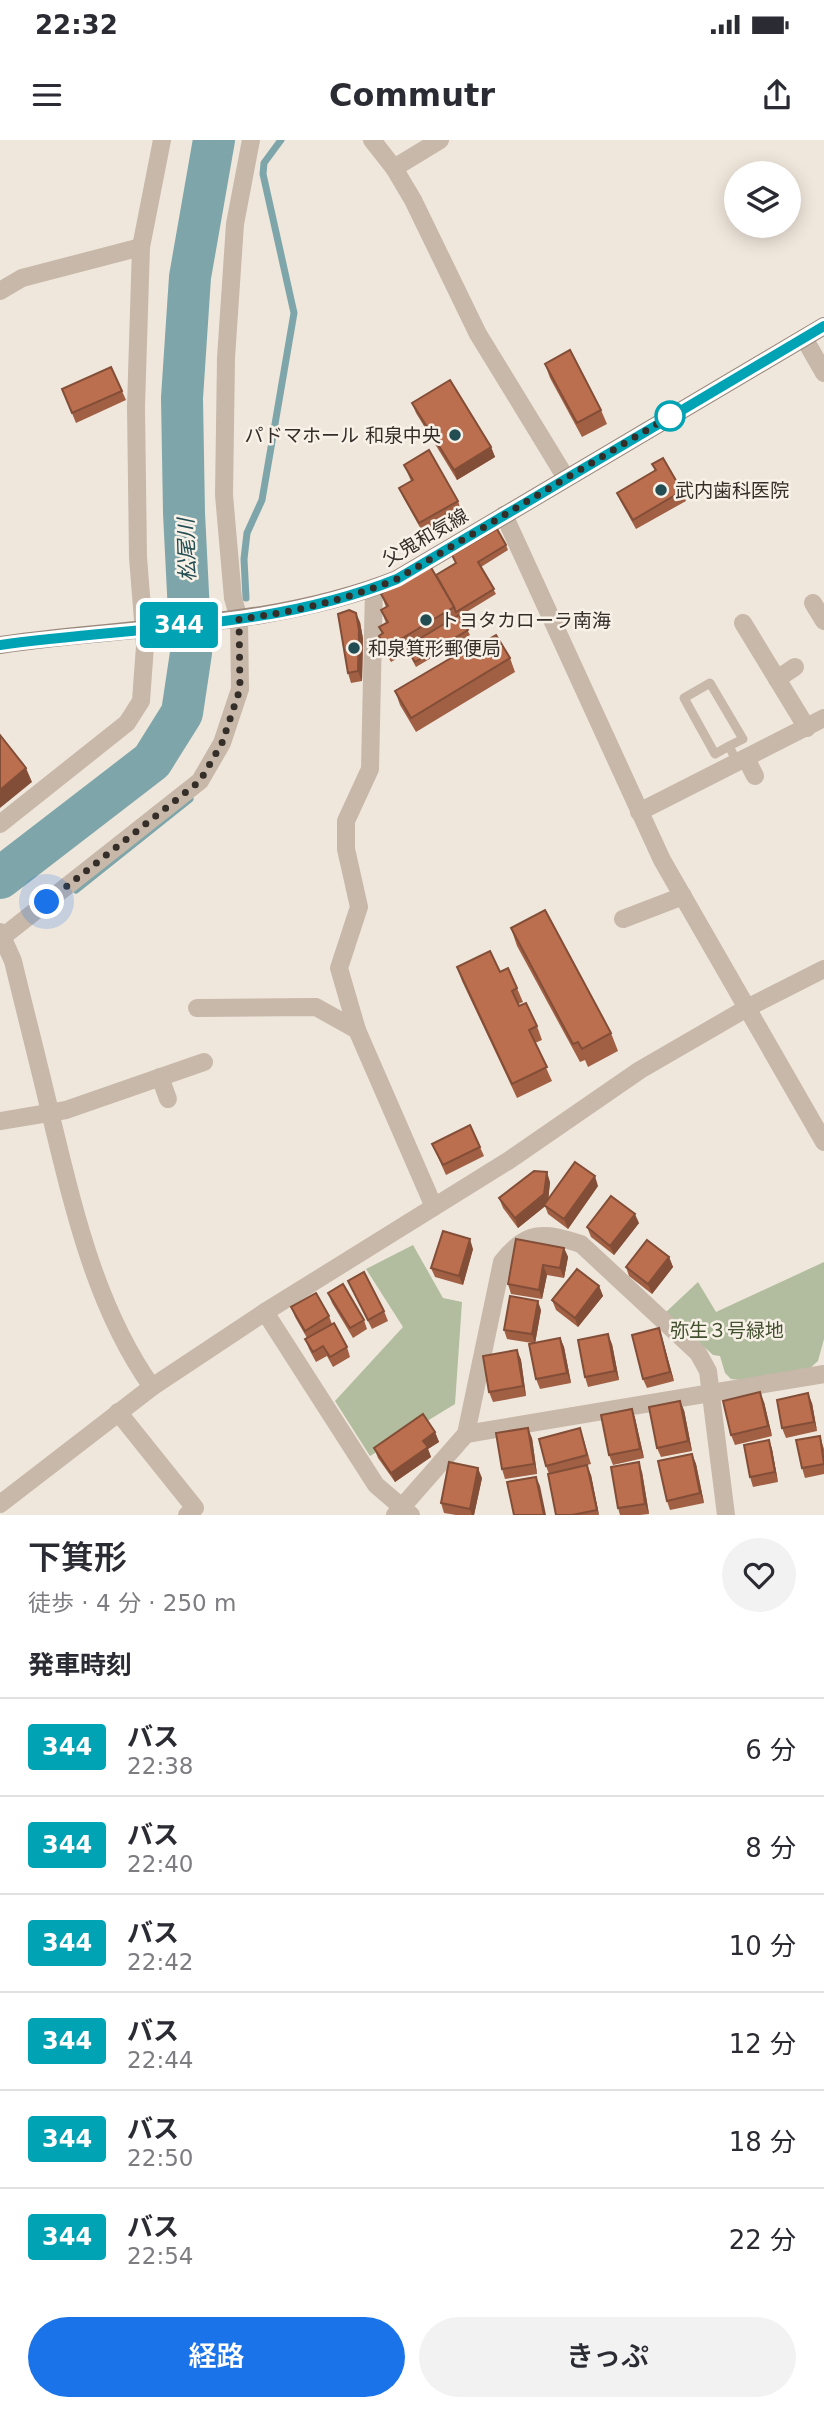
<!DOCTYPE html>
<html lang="ja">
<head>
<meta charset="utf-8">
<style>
  :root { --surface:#fff; --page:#f2f2f3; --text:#2b2b33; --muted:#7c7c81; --line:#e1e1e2; --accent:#1a73e8 }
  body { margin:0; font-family:"DejaVu Sans","Noto Sans JP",sans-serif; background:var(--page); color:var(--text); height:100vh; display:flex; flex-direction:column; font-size:26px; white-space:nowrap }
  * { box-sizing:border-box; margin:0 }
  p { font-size:23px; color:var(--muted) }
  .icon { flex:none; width:38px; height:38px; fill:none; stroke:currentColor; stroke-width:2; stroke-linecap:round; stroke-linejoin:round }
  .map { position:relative; height:1375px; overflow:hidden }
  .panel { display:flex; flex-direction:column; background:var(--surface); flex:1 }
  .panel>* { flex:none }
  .badge { padding:0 14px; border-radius:5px; font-size:24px; line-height:46px }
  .fabs { position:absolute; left:724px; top:21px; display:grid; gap:14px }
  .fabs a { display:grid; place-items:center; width:77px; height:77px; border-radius:50%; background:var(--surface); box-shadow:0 4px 18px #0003; font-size:35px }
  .you { position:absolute; width:35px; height:35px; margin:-18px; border:5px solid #fff; border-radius:50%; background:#1a73e8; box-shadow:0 0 0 10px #1a73e833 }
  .map>.badge { position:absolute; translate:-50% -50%; box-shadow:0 0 0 4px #fff }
  h2 { padding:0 28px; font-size:26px; line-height:63px }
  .round { display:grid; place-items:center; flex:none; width:74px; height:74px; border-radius:37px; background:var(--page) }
  .summary { display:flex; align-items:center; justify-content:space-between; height:119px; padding:0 28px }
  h1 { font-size:33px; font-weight:600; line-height:52px }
  .button { display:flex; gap:14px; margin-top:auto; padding:14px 28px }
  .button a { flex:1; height:80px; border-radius:42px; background:var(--accent); color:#fff; font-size:28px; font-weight:600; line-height:80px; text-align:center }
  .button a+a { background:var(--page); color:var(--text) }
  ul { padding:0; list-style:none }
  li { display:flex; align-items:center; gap:21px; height:98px; padding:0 28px; border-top:2px solid var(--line) }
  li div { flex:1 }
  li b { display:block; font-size:26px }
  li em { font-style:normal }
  li .badge { min-width:77px; font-weight:700; text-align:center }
  .status { display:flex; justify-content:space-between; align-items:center; height:49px; padding:0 35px; background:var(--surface); direction:ltr }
  .status svg { height:19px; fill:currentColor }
  header { display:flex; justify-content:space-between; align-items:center; height:91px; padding:0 28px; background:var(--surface); font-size:32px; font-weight:600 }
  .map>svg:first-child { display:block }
  .green { fill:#b1bd9e }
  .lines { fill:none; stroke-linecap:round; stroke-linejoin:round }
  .stream { stroke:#7ea6aa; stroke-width:7 }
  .river { stroke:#7ea6aa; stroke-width:42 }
  .service { stroke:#c7b8a9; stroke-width:9 }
  .minor { stroke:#c7b8a9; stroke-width:18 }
  .tertiary { stroke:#c7b8a9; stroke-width:18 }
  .secondary { stroke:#9a887b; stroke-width:18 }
  .wall { fill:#a15f44 }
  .shaded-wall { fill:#834e37 }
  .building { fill:#bb6f4f; stroke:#834e37; stroke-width:2 }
  .line-casing { stroke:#fff; stroke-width:16 }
  .line { stroke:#00a3b4; stroke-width:10 }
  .walk { stroke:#342d28; stroke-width:7; stroke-dasharray:0 12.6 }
  .stop-dot { fill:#fff; stroke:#00a3b4; stroke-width:3.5 }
  .poi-dot { fill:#224d52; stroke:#f8f1e8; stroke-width:2.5 }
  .labels { text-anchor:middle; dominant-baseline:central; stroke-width:5; stroke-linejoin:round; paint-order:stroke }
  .poi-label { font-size:19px; fill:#342d28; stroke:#f8f1e8; text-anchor:start }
  .street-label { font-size:19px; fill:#342d28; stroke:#f8f1e8 }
  .park-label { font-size:19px; fill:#42502e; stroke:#f8f1e8 }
  .water-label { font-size:21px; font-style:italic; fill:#224d52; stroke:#f8f1e8 }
</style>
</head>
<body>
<div class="status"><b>22:32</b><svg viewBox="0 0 49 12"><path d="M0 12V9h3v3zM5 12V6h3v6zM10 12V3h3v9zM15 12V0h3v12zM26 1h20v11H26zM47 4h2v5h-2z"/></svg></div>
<header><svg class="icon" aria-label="menu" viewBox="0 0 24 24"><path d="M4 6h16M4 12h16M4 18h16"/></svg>Commutr<svg class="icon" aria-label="share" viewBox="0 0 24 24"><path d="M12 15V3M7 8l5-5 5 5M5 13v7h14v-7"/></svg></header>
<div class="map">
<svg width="824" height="1375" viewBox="0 0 824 1375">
  <rect width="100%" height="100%" fill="#f0e7dc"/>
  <g class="green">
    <path d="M413,1105l30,53 19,4 -7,102 -85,52 -35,-55 68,-74 -37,-58z"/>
    <path d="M824,1122v77l-6,22 -10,9 -66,10 -11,-1 -6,-6 -5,-17 -7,-1 -47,-43 32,-30 18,30z"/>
  </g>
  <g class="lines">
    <g class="stream">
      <path d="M246,458l-2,-39 3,-26 15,-33 32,-187 -31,-139 1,-11 17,-23"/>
      <path d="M76,750l114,-91"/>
    </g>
    <path class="river" d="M0,738l152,-117 30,-48 9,-60 -7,-140 -2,-115 8,-121 24,-137"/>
    <path class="service" d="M729,606l-14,8 -31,-56 26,-15 33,56 -14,7 8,16"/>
    <g class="minor">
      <path d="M372,0l22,28"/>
      <path d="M440,0l-46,28 19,32 65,134 88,144"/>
      <path d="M0,151l22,-13 119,-31"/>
      <path d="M804,198l20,35"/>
      <path d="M504,375l158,345 162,282"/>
      <path d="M374,448l-4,181 -24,52v28l13,58 -20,61 18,62 77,177"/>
      <path d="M813,463l11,18"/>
      <path d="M743,483l64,105"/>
      <path d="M777,539l18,-12"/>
      <path d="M746,618l9,18"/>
      <path d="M639,672l185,-94"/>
      <path d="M0,684l127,-101 14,-22 4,-55 -7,-89 -2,-150 5,-160 21,-107"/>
      <path d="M623,779l60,-23"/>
      <path d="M0,792l13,29c12,50 25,100 37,151 23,94 45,195 102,275"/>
      <path d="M0,799l200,-158 22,-38 18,-54 -1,-70 -6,-21 -9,-103 2,-137 9,-134 16,-84"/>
      <path d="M197,868l119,-1 41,23"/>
      <path d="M160,937l8,22"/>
      <path d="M0,981l66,-11 138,-48"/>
      <path d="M265,1172l111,173 35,30"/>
      <path d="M118,1272l77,96 -8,7"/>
      <path d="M466,1294l358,-60"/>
      <path d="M395,1375l71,-81 36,-172c24,-32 43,-30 79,-18l117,109 10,18 18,144"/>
    </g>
    <path class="tertiary" d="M0,1364l152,-117 113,-75 243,-151 132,-91 107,-62 77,-39"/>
    <path class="secondary" d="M0,505c133,-20 270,-16 397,-66l427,-253"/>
  </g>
  <g class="wall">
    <path d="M545,224l56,46 6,14 -25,13 -32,-59z"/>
    <path d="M62,249l60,2 4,9 -50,23z"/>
    <path d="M412,263l79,44 4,10 -38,23 -41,-67z"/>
    <path d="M652,324l30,27 4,10 -50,28 -15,-27 -4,-9 38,-22z"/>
    <path d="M404,325l54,36 3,9 -38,23 -20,-36 -4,-9 12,-7z"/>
    <path d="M506,405l2,5 -27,17 15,27 -36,22 10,19 -54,32 -8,-15 -17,10 -7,-12 -5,-14 3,-2 -3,-7 7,-4 -5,-13 5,-3 -5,-13 55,-19 20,-12 -4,-8z"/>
    <path d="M360,482l3,17 -1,42 -11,2 -3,-10z"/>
    <path d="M482,503l28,15 5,14 -99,60 -16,-27 -5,-14z"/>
    <path d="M511,788l100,105 7,18 -30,16 -3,-7 -5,2 -63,-116z"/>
    <path d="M457,827l43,5 17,16 6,14 -5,2 1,2 18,20 5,14 -7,3 17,38 -35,17 -55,-117z"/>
    <path d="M432,1004l48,3 4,9 -38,19z"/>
    <path d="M550,1042l-2,17 50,-13 -30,43 -20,-15 -3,-8 -27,22 -15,-20 -4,-10z"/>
    <path d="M639,1083l-25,32 -23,-18 -4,-10z"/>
    <path d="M564,1108l4,9 -4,21 -17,-3 -5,24 -31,-5 -3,-10z"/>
    <path d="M473,1109l-10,36 -28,-8 -4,-9z"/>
    <path d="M669,1117l4,10 -21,27 -23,-18 -3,-9z"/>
    <path d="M348,1141l36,30 4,10 -16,8 -20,-39z"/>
    <path d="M599,1146l4,10 -25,31 -22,-17 -4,-10z"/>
    <path d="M328,1153l36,27 3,9 -14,9 -21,-35z"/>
    <path d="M291,1167l38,9 3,8 15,23 3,10 -17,10 -6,-11 -11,6 -7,-13 -4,-10 2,-1 -12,-21z"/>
    <path d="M541,1170l-6,33 25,-5 4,9 7,36 -31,6 -4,-10 -4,-36 -25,-4 -3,-9z"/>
    <path d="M659,1188l15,53 -27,7 -4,-9z"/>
    <path d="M612,1204l7,36 -31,7 -3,-10z"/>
    <path d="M517,1210l4,10 5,36 -33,6 -4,-10z"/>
    <path d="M764,1262l8,34 -37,9 -4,-10z"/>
    <path d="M812,1263l5,28 -31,7 -4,-10z"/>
    <path d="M632,1269l3,9 9,40 -31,7 -4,-10z"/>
    <path d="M684,1270l8,41 -31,6 -4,-9z"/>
    <path d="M435,1292l4,10 -11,7 3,8 -36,25 -17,-24 -4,-10z"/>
    <path d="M820,1296l4,13v25l-19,4 -3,-10z"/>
    <path d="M583,1297l8,27 -8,2 8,9 8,40h-43l-7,-41 -3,-8z"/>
    <path d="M532,1298l5,36 -32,5 -3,-10z"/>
    <path d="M769,1300l3,9 6,33 -25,5 -3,-10z"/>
    <path d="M692,1314l4,10 8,39 -34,7 -3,-9z"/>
    <path d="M642,1332l7,42 -9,1h-20l-2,-7z"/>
    <path d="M482,1338l-8,37h-18l-12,-2 -3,-10z"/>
  </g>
  <g class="shaded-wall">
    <path d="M491,307l4,10 -38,23 -3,-10z"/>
    <path d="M356,473l4,9 3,17 -1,42 -4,-10z"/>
    <path d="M26,628l6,14 -32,26v-18z"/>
    <path d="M547,1032l3,10 -2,22 -30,24 -3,-10z"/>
    <path d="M595,1036l3,10 -30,43 -4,-10z"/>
    <path d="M635,1074l4,9 -25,32 -4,-9z"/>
    <path d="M470,1099l3,10 -10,36 -4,-9z"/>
    <path d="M564,1108l4,9 -4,21 -4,-10z"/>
    <path d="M669,1117l4,10 -21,27 -4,-10z"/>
    <path d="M543,1125l4,10 -5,24 -3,-9z"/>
    <path d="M599,1146l4,10 -25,31 -3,-9z"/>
    <path d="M538,1161l3,9 -6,34 -3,-10z"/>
    <path d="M659,1188l3,9 12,44 -4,-9z"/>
    <path d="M608,1194l4,10 7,36 -4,-9z"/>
    <path d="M560,1198l4,9 7,36 -4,-10z"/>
    <path d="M517,1210l4,10 5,36 -3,-10z"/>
    <path d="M760,1252l4,10 8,34 -4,-10z"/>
    <path d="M808,1253l4,10 5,28 -3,-9z"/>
    <path d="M680,1261l4,9 8,41 -4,-10z"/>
    <path d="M632,1269l3,9 9,40 -4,-9z"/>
    <path d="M528,1288l4,10 5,36 -3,-10z"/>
    <path d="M435,1292l4,10 -11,7 3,8 -36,25 -4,-9 32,-32z"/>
    <path d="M769,1300l3,9 6,33 -3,-10z"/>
    <path d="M692,1314l4,10 8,39 -4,-10z"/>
    <path d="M639,1322l3,10 7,42 -4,-10z"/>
    <path d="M587,1325l4,10 8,40 -2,-5z"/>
    <path d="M478,1328l4,10 -8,37h-2l-2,-6z"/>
    <path d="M536,1337l4,9 6,29h-2z"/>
  </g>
  <g class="building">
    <path d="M570,210l31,60 -24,13 -32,-59z"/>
    <path d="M111,227l11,24 -50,22 -10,-24z"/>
    <path d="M450,240l41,67 -37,23 -42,-67z"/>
    <path d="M429,310l29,51 -39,22 -20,-35 14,-8 -9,-15z"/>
    <path d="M663,318l19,33 -49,29 -16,-27 39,-23 -4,-6z"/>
    <path d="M497,389l9,16 -28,17 16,27 -38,23 -2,-5 -18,-32 20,-12 -4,-8z"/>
    <path d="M429,424l25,43 -68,41 -7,-12 4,-3 -4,-6 9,-5 -7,-12 7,-4 -7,-12z"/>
    <path d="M349,470l7,3 3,17 -1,41 -10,2 -10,-59z"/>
    <path d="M459,475l9,15 -53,32 -9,-15z"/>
    <path d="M496,495l14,23 -99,60 -16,-27 85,-50 2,2z"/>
    <path d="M0,595l26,33 -26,22z"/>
    <path d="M545,770l66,123 -29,16 -4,-7 -5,2 -62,-116z"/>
    <path d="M490,811l10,21 8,-4 9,20 -5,3 7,15 7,-3 11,23 -8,4 18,37 -35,17 -55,-117z"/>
    <path d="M470,985l10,22 -37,18 -11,-21z"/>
    <path d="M575,1022l20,14 -31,43 -20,-14z"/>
    <path d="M534,1031l13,1 -3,22 -29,24 -16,-20z"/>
    <path d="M611,1056l24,18 -25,32 -23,-19z"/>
    <path d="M443,1091l27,8 -11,37 -28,-8z"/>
    <path d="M516,1099l48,9 -4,20 -17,-3 -4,25 -31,-6z"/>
    <path d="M647,1100l22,17 -21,27 -22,-17z"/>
    <path d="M577,1129l22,17 -24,32 -23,-18z"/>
    <path d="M364,1132l20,39 -16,9 -20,-39z"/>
    <path d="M343,1144l21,36 -14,8 -22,-35z"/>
    <path d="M316,1153l13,23 -24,15 -14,-24z"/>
    <path d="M510,1156l28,5 -6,33 -28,-4z"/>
    <path d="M334,1183l13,24 -17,10 -7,-11 -10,6 -8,-13z"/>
    <path d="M659,1188l11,44 -27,7 -11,-44z"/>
    <path d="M608,1194l7,37 -30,6 -7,-37z"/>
    <path d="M560,1198l7,35 -31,6 -7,-35z"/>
    <path d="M517,1210l6,36 -34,6 -6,-36z"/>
    <path d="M760,1252l8,34 -37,9 -8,-34z"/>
    <path d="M808,1253l6,29 -32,6 -5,-28z"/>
    <path d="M680,1261l8,40 -31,7 -8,-41z"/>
    <path d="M632,1269l8,40 -31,6 -8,-40z"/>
    <path d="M423,1274l12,18 -12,9 5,6 -37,26 -17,-25z"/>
    <path d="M528,1288l6,36 -32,5 -6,-36z"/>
    <path d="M580,1288l7,27 -41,11 -7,-27z"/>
    <path d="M820,1296l4,28 -22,4 -6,-28z"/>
    <path d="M769,1300l6,32 -25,5 -6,-32z"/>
    <path d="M692,1314l8,39 -33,8 -9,-40z"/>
    <path d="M449,1322l29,6 -8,41 -29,-6z"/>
    <path d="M639,1322l6,42 -27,4 -7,-41z"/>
    <path d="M587,1325l10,45 -25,5h-16l-8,-41z"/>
    <path d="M536,1337l8,38h-30l-7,-33z"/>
  </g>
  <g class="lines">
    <g class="line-casing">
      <path id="line" d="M0,505c134,-19 270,-15 397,-66l427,-253"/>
    </g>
    <use href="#line" class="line"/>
    <path class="walk" d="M47,762l153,-121 22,-38 18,-54 -1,-70c56,-7 106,-19 158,-40l280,-167 -7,4"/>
  </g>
  <circle class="stop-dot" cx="670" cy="276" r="14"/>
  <g class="poi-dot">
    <circle cx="455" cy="295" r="7"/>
    <circle cx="661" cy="350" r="7"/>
    <circle cx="426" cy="480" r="7"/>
    <circle cx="354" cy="508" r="7"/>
  </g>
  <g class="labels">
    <g class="poi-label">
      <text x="441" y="295" text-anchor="end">パドマホール 和泉中央</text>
      <text x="675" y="350">武内歯科医院</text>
      <text x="440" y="480">トヨタカローラ南海</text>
      <text x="368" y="508">和泉箕形郵便局</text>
    </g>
    <g class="street-label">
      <text transform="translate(425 397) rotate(-30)">父鬼和気線</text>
    </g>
    <g class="park-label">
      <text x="727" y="1190">弥生３号緑地</text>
    </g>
    <g class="water-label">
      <text transform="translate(187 410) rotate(-92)">松尾川</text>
    </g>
  </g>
</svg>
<div class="fabs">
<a><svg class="icon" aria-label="layers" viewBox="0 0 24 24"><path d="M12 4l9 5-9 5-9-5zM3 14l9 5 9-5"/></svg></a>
</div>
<div class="you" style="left:47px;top:762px"></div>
<b class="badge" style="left:179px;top:485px;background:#00a3b4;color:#fff">344</b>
</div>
<section class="panel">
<div class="summary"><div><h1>下箕形</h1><p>徒歩 · 4 分 · 250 m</p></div><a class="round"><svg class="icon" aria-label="heart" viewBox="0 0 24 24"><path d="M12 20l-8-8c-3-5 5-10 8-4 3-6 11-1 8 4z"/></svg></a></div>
<h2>発車時刻</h2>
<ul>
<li><span class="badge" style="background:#00a3b4;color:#fff">344</span><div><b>バス</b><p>22:38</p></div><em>6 分</em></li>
<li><span class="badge" style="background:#00a3b4;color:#fff">344</span><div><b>バス</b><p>22:40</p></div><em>8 分</em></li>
<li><span class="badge" style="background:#00a3b4;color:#fff">344</span><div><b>バス</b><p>22:42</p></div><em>10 分</em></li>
<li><span class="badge" style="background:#00a3b4;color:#fff">344</span><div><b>バス</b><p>22:44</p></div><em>12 分</em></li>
<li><span class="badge" style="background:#00a3b4;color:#fff">344</span><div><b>バス</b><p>22:50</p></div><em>18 分</em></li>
<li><span class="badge" style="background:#00a3b4;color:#fff">344</span><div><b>バス</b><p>22:54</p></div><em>22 分</em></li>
</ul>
<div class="button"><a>経路</a><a>きっぷ</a></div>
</section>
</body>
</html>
